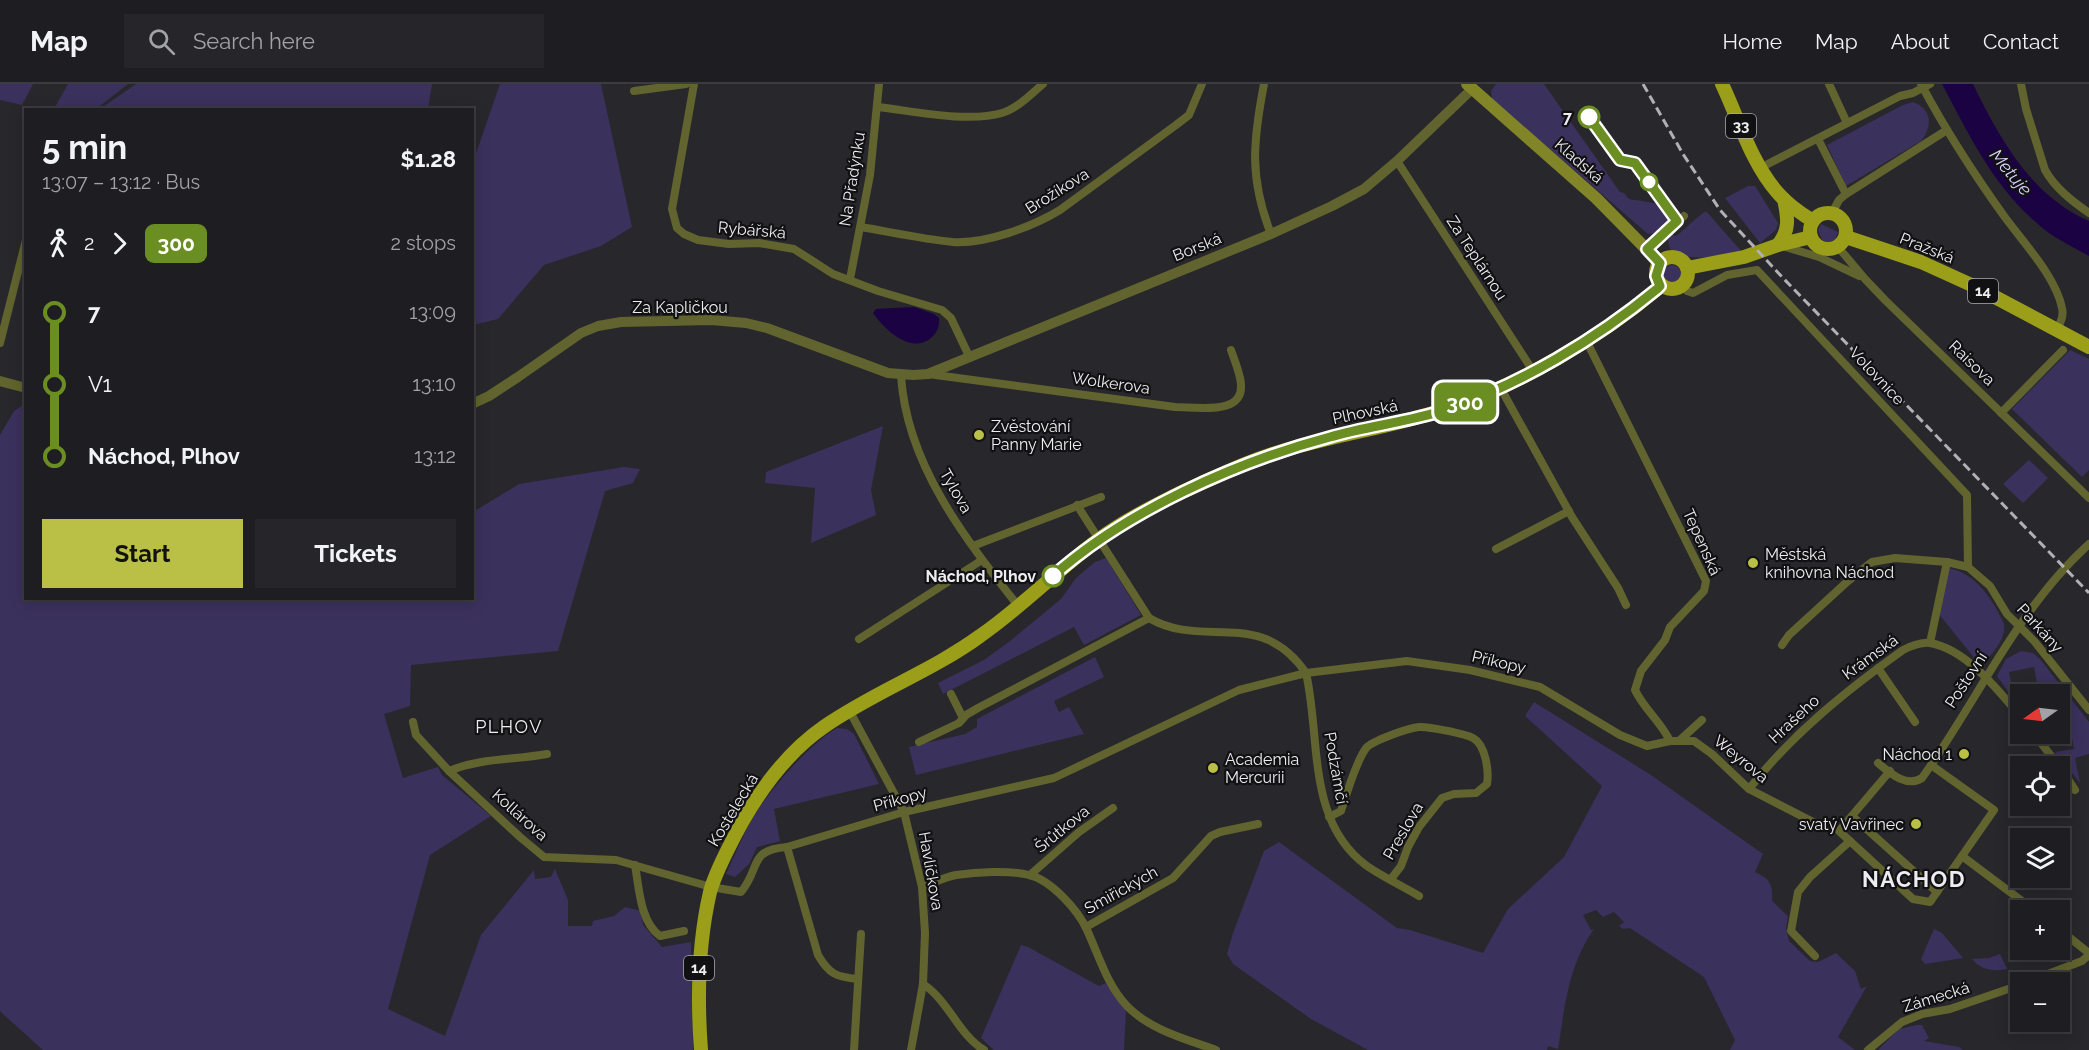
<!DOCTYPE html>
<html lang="en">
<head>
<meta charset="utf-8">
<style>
  :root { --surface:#1e1d21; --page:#26262a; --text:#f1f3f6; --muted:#a1a2a5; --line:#3c3b3f; --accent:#bac045 }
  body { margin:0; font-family:Raleway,sans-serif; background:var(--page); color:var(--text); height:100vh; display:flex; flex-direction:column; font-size:22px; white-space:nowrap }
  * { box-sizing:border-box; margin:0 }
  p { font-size:20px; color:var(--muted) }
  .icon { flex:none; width:33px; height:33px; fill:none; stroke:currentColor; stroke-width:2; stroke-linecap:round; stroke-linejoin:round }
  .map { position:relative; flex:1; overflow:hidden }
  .panel { position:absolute; left:24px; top:24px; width:450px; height:492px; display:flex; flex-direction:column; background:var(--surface); border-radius:0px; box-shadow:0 3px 15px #0003,0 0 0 2px var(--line) }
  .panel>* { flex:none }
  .badge { padding:0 12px; border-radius:9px; font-size:21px; line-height:39px }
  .needle { width:39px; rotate:256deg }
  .controls { position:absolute; left:2010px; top:600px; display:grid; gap:12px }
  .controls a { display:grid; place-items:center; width:60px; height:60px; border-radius:0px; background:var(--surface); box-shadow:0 3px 15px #0003,0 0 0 2px var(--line); font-size:30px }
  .map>.badge { position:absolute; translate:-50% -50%; box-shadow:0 0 0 3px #fff }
  .legs { display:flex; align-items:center; gap:9px; height:66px; padding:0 18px; font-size:20px }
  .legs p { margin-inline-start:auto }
  .headline { display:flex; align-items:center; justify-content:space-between; height:102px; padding:0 18px }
  h1 { font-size:33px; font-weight:700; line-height:45px }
  .cta { display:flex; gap:12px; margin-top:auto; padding:12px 18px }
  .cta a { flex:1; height:69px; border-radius:0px; background:var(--accent); color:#111; font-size:24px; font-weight:700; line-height:69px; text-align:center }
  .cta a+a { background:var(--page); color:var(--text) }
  ul { padding:0 18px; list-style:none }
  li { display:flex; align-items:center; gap:21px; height:72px; font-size:22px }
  li i { display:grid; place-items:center; width:9px; height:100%; margin:0 8px; background:currentColor }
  li i::after { content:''; width:15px; height:15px; margin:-8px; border:4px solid; border-radius:50%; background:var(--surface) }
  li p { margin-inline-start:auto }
  li:first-child i { background:linear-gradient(#0000 50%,currentColor 0) }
  li:last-child i { background:linear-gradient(currentColor 50%,#0000 0) }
  header { display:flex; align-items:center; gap:36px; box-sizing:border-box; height:84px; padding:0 30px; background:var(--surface); border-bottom:2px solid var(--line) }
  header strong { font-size:28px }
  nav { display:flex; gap:33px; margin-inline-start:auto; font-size:21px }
  .search { width:420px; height:54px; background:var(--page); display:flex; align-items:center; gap:15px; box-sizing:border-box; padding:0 21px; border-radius:0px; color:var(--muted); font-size:22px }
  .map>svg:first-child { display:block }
  .green { fill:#3b315d }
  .water { fill:#1b0242 }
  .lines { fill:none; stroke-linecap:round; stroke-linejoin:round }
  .minor { stroke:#61642e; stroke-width:8 }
  .tertiary { stroke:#61642e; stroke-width:10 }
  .secondary { stroke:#818528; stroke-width:12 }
  .primary { stroke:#9a9e19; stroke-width:14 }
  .rail { stroke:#b1b0b4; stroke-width:3; stroke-dasharray:9 4.5; stroke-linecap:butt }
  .line-1-casing { stroke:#fff; stroke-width:14 }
  .line-1 { stroke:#6b8e23; stroke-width:9 }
  .stop-1-dot { fill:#fff; stroke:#6b8e23; stroke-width:3 }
  .poi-dot { fill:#bac045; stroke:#111013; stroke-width:2 }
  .labels { text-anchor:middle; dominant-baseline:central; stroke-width:4.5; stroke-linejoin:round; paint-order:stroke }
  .shield { fill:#111013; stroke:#abaaae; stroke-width:1.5 }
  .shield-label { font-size:15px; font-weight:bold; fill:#edecf0 }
  .stop-label { font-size:16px; font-weight:bold; fill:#edecf0; stroke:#111013; text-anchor:end }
  .street-label { font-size:16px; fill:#edecf0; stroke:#111013 }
  .poi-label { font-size:16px; fill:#edecf0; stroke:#111013; text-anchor:start }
  .water-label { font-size:18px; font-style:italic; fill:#d8d2fa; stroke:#111013 }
  .neighbourhood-label { font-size:18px; letter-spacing:1.5px; fill:#edecf0; stroke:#111013 }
  .district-label { font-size:22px; font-weight:bold; letter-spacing:1.5px; fill:#edecf0; stroke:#111013 }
</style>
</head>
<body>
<header>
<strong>Map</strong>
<div class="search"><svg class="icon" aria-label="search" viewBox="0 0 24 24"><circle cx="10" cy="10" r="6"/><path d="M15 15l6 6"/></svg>Search here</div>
<nav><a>Home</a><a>Map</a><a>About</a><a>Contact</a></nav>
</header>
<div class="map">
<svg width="2089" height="966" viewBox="0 0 2089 966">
  <rect width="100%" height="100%" fill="#28272c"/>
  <g class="green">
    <path d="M0,0h33l-11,21 -22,-5z"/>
    <path d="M68,0h60l-32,25h-42z"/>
    <path d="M136,0h296l-4,25h-328z"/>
    <path d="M500,0h101l31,143 -31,19 -57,19 -46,54 -25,6v-163z"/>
    <path d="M1496,0h48l76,108 4,1 5,6c10,2 26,2 34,9 13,12 -2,25 -15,26l-156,-135 -1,-8z"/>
    <path d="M1913,18c19,7 20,24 8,39l-75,45 -19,-41 76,-40z"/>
    <path d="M1748,102h7l23,37 -2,7 -16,13 -35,-45z"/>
    <path d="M1706,127l36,41c-21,3 -54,12 -72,-3l-2,-9 2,-6 6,2c11,-8 18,-17 30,-25z"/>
    <path d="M1821,140l17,8 -3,8 -7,2 -6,-2 -4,-10z"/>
    <circle cx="1672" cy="190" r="9"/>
    <path d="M2070,266l19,9v111l-7,7 -70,-68z"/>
    <path d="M25,320l1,194h446l1,-86 46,-28 105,-17 16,2 -7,14 -28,8 -47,160 -147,14 -1,41 -26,8 19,64 35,-11 4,8 49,41 -61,39 -42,154 57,27 36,-101 53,-65 1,9 16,-2 4,-8 13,31v26h24l1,-5 21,-5 11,-9 16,4 2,14 19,22 29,-5 2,108h-650l-39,-35 -4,-4v-576l14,-24z"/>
    <path d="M883,342l-12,64 5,25 -65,28 4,-55 -50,-5 1,-11z"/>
    <path d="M2029,376l19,18 -25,25 -20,-19z"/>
    <path d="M1106,474l35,57 -57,30 -10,-18 -131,67 -5,-11 46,-23 26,-19 51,-42 15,-21 19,-16z"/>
    <path d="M1948,484c28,5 45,32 56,56 2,13 -9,27 -18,36l-6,1 -4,-1 -38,-47z"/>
    <path d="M2021,567l12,2 7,6 49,63v32l-14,4 5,25 -25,-31 19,-3 -7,-39 -7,1v-17h-21l-5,-27 -25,5 5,24 -2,1 -15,-21 9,-17z"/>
    <path d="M1095,573l9,20 -50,24 5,11 10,-5 15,27 -168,41 -7,-28 56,-13 12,-7v-8z"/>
    <path d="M1534,618l117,73 112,79 -8,18c15,7 18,12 17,29l16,15 -2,12 3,13 21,20 8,1 18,-9 19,18 6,18 6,-3 -29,51 17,13h-125l5,-10 -31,-63 -74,-49 -7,1 -4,-3 5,-4 -10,-10 -11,5 -7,-7 -13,5 8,15 3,-1c-26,37 -29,77 -36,120l-10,-3 -1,4h-179l-57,-31 -78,-55 -6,-10 6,-21 31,-82 15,-9 118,86 13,2 73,23 25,-44 56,-52 38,-71 -77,-70z"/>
    <path d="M837,644l10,1 7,5 25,50 -105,25 6,32 -23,6 -8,17 -14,13 -9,-3c10,-22 20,-46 33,-66 17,-25 53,-66 78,-80z"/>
    <path d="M1934,845l8,4 21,25 -38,6 -4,-5z"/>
    <path d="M1021,861l7,2 71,39 7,-3 20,27 -2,40h-130l-13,-12z"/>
    <path d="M2000,870l7,15c-13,3 -26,1 -35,-10l17,-1z"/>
    <path d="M1917,941h5l7,13 -5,3 35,6 4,3h-85l21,-21z"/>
  </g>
  <g class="water">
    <path d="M1942,0h31c26,54 59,113 116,137v35c-14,-8 -31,-16 -44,-26 -51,-41 -73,-90 -103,-146z"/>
    <path d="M914,223l20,7 5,4c1,8 -2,15 -8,20 -20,17 -47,-9 -58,-25l3,-4z"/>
  </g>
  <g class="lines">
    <g class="minor">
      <path d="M694,0l-22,125 5,19 7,6 14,6 31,4 30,-1 35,6 39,25 45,17 64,19 9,8 18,38"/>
      <path d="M1264,0c-11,57 -15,94 7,150"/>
      <path d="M1829,0l18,39"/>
      <path d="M1921,0c24,45 53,90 83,132 19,26 52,61 58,92 2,9 -2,15 -5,22"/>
      <path d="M2021,0l5,25 19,61c10,18 27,31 44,43"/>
      <path d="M634,7l52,-7"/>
      <path d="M878,23c35,4 90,16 124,6 16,-5 28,-18 41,-29"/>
      <path d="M1818,55l28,55"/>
      <path d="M1397,77l136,210"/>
      <path d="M1760,84l140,-72 13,-3 17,-9"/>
      <path d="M1832,129l7,-13 7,-6 101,-64"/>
      <path d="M861,143c30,5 61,12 92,15 33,2 79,-15 107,-32l116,-85 13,-10 13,-31"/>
      <path d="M1782,162l37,11 40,19"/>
      <path d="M1838,163l27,32 20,21 204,198"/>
      <path d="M1647,165l37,-33"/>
      <path d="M850,195l20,-104 9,-91"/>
      <path d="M1682,201l5,6 6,2 34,-18 30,-5 210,225 1,72"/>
      <path d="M1586,256l120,241 -2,10 -34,36 -5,13 -24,31 -6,19c9,19 26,32 35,51"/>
      <path d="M0,259l26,-103"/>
      <path d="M928,290l247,33c23,0 74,10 65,-29 -2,-10 -6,-19 -9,-28"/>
      <path d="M901,291c5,89 65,165 118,232"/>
      <path d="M1500,303l72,130 46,71 8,17"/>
      <path d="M2001,329l62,-63"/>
      <path d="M1077,421l72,113c54,32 111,-12 157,55 15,65 0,149 61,193 16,11 35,20 52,30"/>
      <path d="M973,462l128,-49"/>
      <path d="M1496,465l73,-38"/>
      <path d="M859,555l123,-79"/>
      <path d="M1930,559l17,-81"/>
      <path d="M1782,561l7,-10 59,-54 24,-19 23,-4 52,4 21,5 22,19 17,28 28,28 54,68"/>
      <path d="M1878,584l37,54"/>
      <path d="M951,610l12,24"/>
      <path d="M849,626l55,102 18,75 3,46 -2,51 -12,66"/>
      <path d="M413,638l3,13 33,36 71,66 24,20 72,3 95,27 30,5c20,-24 7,-42 46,-45"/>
      <path d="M2034,650l25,32"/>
      <path d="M1680,656l22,-20"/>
      <path d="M919,658l40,-19 7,-8 12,-7 171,-90"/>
      <path d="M1878,679c12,10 28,25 44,15 56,-78 95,-169 167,-234"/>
      <path d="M2060,683l15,23"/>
      <path d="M449,687c31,-13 66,-11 98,-17"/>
      <path d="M1890,687l-51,60 74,68 17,3 64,-92 -63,-45"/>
      <path d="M1749,705c43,-55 98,-99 154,-139 8,-4 18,-8 27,-7 36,6 69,48 90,73"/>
      <path d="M1852,732l85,76"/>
      <path d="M1329,733l12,-6c5,-15 16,-53 26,-64 8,-7 41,-19 52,-20 8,-1 47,7 54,11 13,7 16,34 14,46l-11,9 -22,1 -12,4 -23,29 -11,20 -7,19 -10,13"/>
      <path d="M1962,772l72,54"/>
      <path d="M635,781c4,22 5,57 25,71l24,-5"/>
      <path d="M1030,791l49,-43 34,-24"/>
      <path d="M922,803c11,-4 23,-10 34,-12 20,-3 54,-5 73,0 22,5 49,35 58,55 12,26 20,55 40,76 23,24 59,33 89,44"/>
      <path d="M1086,843l87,-49 38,-42 9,-4 38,-8"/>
      <path d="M2060,846l29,23"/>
      <path d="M1815,872l-24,-25 7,-39 12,-15 40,-36"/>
      <path d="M858,895c-22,-2 -29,-5 -40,-24l-31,-108 117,-35 150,-34 185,-88 67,-17 101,-12 63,9 70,17 80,48 27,11 23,-5h24l18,13 37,35 74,38"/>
      <path d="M2027,898l55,-21 7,-6"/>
      <path d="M923,900c26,17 35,50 61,66"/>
      <path d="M854,966l7,-116"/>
      <path d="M1868,966l34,-28 20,-8 28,-5 70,-24"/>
    </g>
    <g class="tertiary">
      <path d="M0,297l26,7"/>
      <path d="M472,320l17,-8 29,-19 63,-44 17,-7 23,-4 90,-2 35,3 21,5 121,45 25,2 15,-1 343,-140 61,-28 32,-17 33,-28 75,-72"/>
    </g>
    <path class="secondary" d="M1467,0l129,114 64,65"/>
    <g class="primary">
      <path d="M1722,0c17,36 29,78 55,108 10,12 23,21 36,29"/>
      <circle cx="1828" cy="147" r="18"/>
      <path d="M1846,153l75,25 55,25 113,60"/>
      <path d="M1778,161c12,-15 10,-27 6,-46"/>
      <circle cx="1672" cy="189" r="16"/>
      <path d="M1687,184l57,-11 34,-12 33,-8"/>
      <path d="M701,966c-4,-53 -3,-106 9,-158 4,-15 11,-29 18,-43 23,-47 53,-93 97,-123 49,-34 107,-55 155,-90 42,-29 77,-66 118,-96 40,-30 101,-56 147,-76 64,-26 133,-33 198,-54 74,-23 159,-74 218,-124"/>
    </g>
    <path class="rail" d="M1643,0l40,70 37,56 63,68 306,315"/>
  </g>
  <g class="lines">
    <g class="line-1-casing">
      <path id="line-1" d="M1053,492c73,-65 183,-114 277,-139 38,-11 78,-15 115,-27 76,-26 150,-70 212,-121l3,-3 -4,-10 4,-13 -13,-14 30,-28 -42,-58 -15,-3 -31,-43"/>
    </g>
    <use href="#line-1" class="line-1"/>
  </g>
  <g class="stop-1-dot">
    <circle cx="1589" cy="33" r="10"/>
    <circle cx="1649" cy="98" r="8"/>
    <circle cx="1053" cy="492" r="10"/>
  </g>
  <g class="poi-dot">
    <circle cx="979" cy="351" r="6"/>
    <circle cx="1753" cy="479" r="6"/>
    <circle cx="1964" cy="670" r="6"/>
    <circle cx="1213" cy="684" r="6"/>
    <circle cx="1916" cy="740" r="6"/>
  </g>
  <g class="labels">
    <g class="shield">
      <rect x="1726" y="30" width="30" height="24" rx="4.5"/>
      <rect x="1968" y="195" width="30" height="24" rx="4.5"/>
      <rect x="684" y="872" width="30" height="24" rx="4.5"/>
    </g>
    <g class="shield-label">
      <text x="1741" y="42">33</text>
      <text x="1983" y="207">14</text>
      <text x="699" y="884">14</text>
    </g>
    <g class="stop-label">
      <text x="1572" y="33">7</text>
      <text x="1036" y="492">Náchod, Plhov</text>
    </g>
    <g class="street-label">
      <text transform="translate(1579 77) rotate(41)">Kladská</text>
      <text transform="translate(852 95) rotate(-81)">Na Přadýnku</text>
      <text transform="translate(1057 107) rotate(-32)">Brožíkova</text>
      <text transform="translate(752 146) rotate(5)">Rybářská</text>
      <text transform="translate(1197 163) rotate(-22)">Borská</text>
      <text transform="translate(1927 164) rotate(22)">Pražská</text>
      <text transform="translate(1477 174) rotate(57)">Za Teplárnou</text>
      <text x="680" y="223">Za Kapličkou</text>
      <text transform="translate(1972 279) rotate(44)">Raisova</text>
      <text transform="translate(1877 292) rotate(47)">Volovnice</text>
      <text transform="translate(1111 299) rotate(8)">Wolkerova</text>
      <text transform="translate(1365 328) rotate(-12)">Plhovská</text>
      <text transform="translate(956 407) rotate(60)">Tylova</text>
      <text transform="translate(1702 458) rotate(66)">Tepenská</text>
      <text transform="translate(2040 544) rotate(48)">Parkány</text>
      <text transform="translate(1870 573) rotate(-36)">Krámská</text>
      <text transform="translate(1499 578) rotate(13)">Příkopy</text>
      <text transform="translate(1966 596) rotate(-57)">Poštovní</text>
      <text transform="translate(1794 635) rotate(-43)">Hrašeho</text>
      <text transform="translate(1741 675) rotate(39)">Weyrova</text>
      <text transform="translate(1336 684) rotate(80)">Podzámčí</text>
      <text transform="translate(900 715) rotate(-15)">Příkopy</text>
      <text transform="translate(733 726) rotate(-59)">Kostelecká</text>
      <text transform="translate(520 731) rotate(42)">Kollárova</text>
      <text transform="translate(1062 745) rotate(-39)">Šrůtkova</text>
      <text transform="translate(1403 747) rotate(-60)">Preslova</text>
      <text transform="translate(931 787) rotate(80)">Havlíčkova</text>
      <text transform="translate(1121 806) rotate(-29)">Smiřických</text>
      <text transform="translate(1936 913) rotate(-17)">Zámecká</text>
    </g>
    <g class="poi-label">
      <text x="991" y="342">Zvěstování<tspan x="991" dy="18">Panny Marie</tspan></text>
      <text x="1765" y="470">Městská<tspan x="1765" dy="18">knihovna Náchod</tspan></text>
      <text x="1952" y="670" text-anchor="end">Náchod 1</text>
      <text x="1225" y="675">Academia<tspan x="1225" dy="18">Mercurii</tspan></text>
      <text x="1904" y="740" text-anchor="end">svatý Vavřinec</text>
    </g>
    <g class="water-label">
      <text transform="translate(2011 88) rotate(50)">Metuje</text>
    </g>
    <g class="neighbourhood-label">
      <text x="509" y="642">PLHOV</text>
    </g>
    <g class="district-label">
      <text x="1914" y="795">NÁCHOD</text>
    </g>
  </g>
</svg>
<div class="controls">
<a><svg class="needle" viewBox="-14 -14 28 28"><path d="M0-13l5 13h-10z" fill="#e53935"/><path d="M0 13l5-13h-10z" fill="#a1a2a5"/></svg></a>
<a><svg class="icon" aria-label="locate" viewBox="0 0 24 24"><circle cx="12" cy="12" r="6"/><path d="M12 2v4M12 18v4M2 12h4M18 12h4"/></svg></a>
<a><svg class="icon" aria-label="layers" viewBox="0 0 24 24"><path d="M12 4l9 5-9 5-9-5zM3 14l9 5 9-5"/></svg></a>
<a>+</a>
<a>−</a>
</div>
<b class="badge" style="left:1465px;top:318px;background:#6b8e23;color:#fff">300</b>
<section class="panel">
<div class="headline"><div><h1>5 min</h1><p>13:07 – 13:12 · Bus</p></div><b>$1.28</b></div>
<div class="legs"><svg class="icon" aria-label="walk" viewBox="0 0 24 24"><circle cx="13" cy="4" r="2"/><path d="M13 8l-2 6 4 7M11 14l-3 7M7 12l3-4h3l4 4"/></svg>2<svg class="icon" aria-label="forward" viewBox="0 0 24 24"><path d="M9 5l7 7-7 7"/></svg><b class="badge" style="background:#6b8e23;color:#fff">300</b><p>2 stops</p></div>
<ul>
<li><i style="color:#6b8e23"></i><b>7</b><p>13:09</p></li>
<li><i style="color:#6b8e23"></i><span>V1</span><p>13:10</p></li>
<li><i style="color:#6b8e23"></i><b>Náchod, Plhov</b><p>13:12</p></li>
</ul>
<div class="cta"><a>Start</a><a>Tickets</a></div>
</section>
</div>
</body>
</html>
